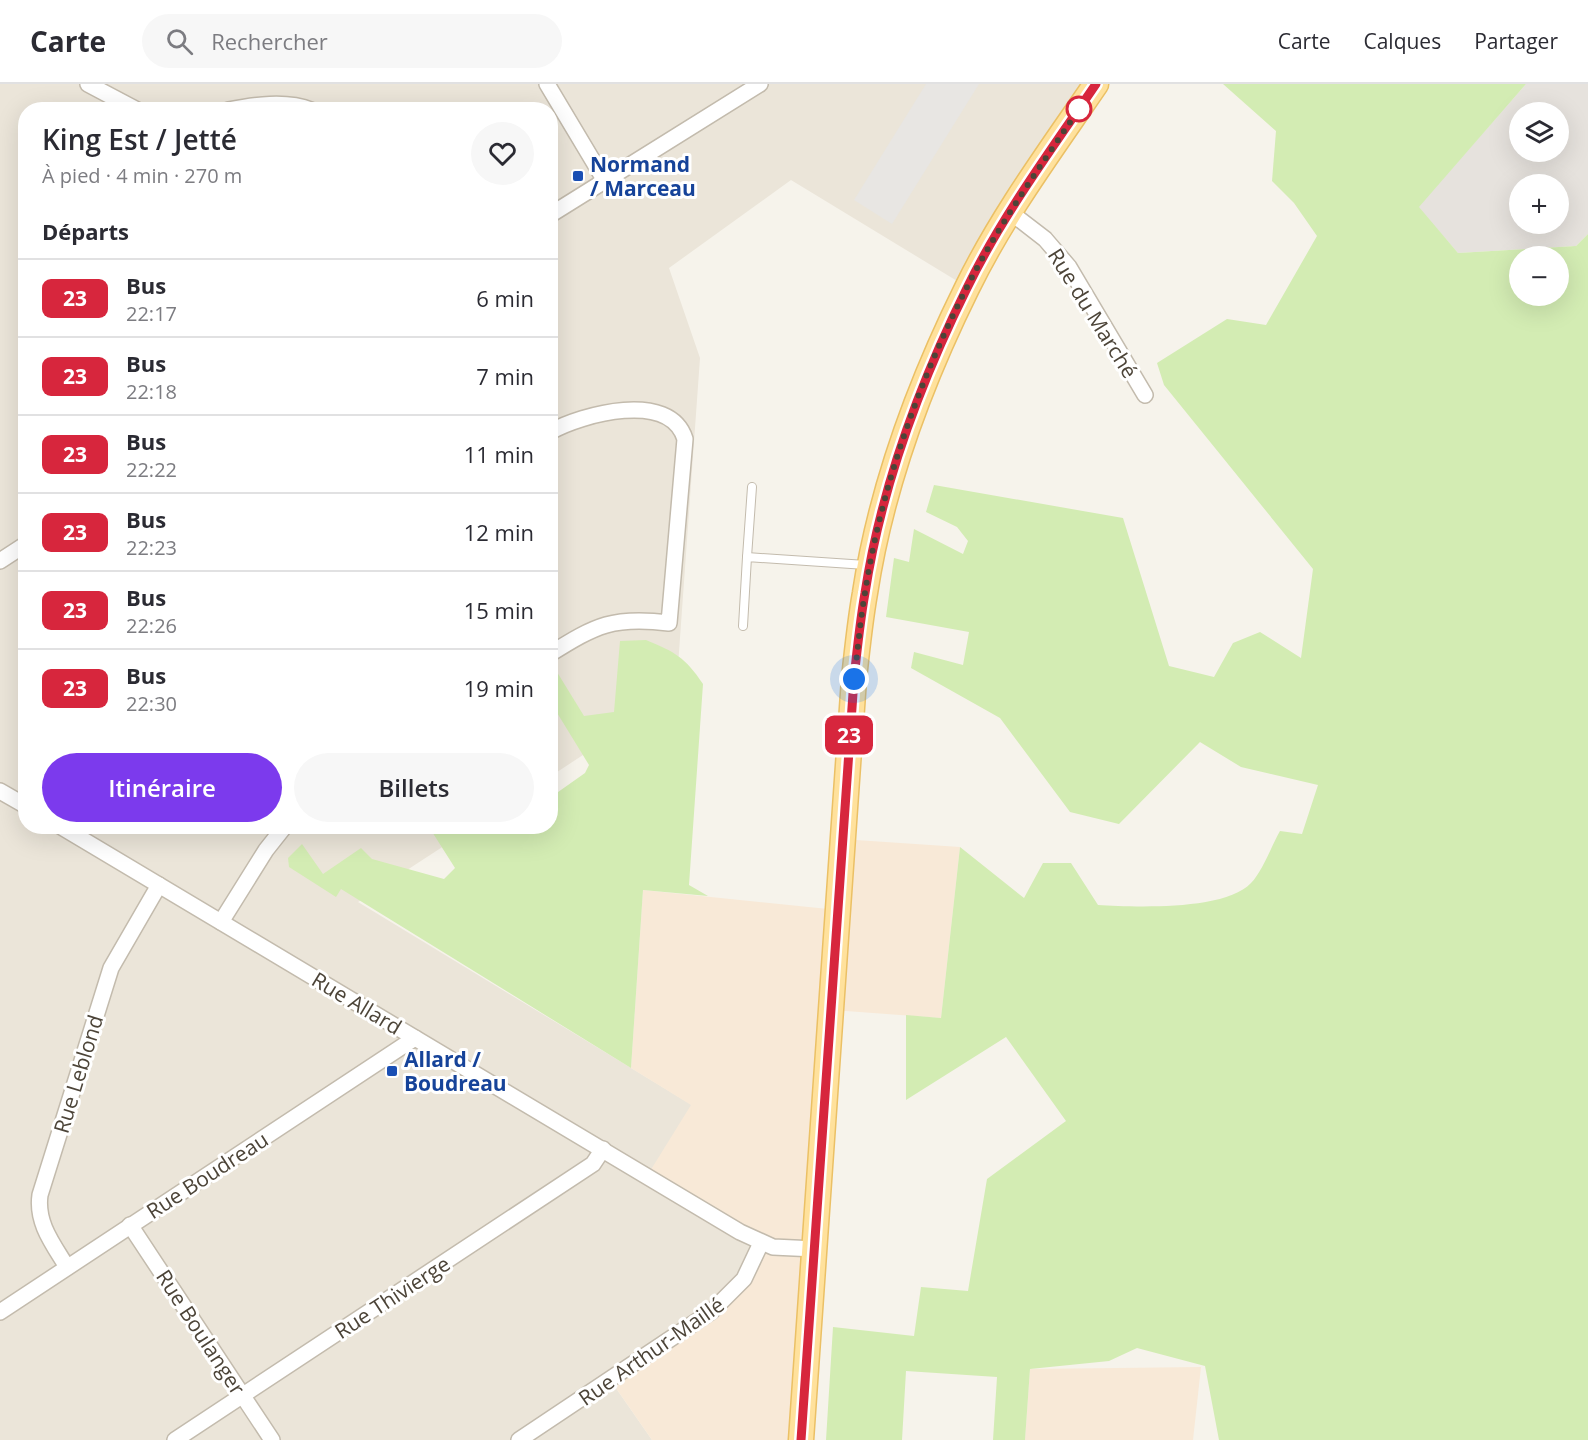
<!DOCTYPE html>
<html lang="fr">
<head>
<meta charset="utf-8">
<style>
  :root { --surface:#fff; --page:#f7f7f7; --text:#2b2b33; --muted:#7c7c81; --line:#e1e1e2; --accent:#7c3aed }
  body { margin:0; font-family:"Open Sans",sans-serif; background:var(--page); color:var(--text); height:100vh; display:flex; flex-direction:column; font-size:22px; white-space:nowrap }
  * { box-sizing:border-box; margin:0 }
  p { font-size:20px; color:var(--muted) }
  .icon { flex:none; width:33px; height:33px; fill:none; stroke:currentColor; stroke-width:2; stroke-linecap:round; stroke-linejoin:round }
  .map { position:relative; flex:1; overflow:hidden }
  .details { position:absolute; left:18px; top:18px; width:540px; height:732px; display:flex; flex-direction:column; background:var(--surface); border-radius:24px; box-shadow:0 6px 24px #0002 }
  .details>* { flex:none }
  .badge { padding:0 12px; border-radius:9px; font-size:21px; line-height:39px }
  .fabs { position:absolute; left:1509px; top:18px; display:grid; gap:12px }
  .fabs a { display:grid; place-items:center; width:60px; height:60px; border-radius:50%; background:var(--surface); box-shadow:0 6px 24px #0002; font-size:30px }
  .you { position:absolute; width:30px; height:30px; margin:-15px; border:4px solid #fff; border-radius:50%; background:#1a73e8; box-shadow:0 0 0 9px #1a73e833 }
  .map>.badge { position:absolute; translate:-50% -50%; box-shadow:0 0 0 3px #fff }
  h2 { padding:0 24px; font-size:22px; line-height:54px }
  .round { display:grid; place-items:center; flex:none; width:63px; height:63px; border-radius:32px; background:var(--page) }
  .summary { display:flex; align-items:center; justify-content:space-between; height:102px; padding:0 24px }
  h1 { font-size:28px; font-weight:600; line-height:45px }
  .action { display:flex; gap:12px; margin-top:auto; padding:12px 24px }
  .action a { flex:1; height:69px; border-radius:36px; background:var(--accent); color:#fff; font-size:24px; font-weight:600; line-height:69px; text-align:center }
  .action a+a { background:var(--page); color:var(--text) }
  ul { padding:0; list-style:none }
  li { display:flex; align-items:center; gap:18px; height:78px; padding:0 24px; border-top:2px solid var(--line) }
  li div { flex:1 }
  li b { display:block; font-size:22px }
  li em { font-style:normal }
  li .badge { min-width:66px; font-weight:700; text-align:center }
  header { display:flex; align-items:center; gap:36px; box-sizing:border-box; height:84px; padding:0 30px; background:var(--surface); border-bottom:2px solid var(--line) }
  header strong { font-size:28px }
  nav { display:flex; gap:33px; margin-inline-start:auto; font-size:21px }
  .search { width:420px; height:54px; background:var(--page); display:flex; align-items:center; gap:15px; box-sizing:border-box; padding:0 21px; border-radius:33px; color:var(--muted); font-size:22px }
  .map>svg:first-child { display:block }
  .residential { fill:#ebe5d9 }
  .commercial { fill:#f8e9d7 }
  .industrial { fill:#e6e2dd; fill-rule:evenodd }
  .green { fill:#d3ecb3; fill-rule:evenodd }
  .parking { fill:#e8e6e3 }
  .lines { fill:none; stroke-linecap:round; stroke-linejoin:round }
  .service-casing { stroke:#c3bbad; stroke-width:10 }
  .minor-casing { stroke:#c3bbad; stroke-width:18 }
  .primary-casing { stroke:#ebc065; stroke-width:27 }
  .service { stroke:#fff; stroke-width:8 }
  .minor { stroke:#fff; stroke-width:15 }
  .primary { stroke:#ffe19c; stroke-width:24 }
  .line-casing { stroke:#fff; stroke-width:14 }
  .line { stroke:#d7263d; stroke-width:9 }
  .walk { stroke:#4c4438; stroke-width:6; stroke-dasharray:0 10.8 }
  .stop-dot { fill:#fff; stroke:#d7263d; stroke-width:3 }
  .transit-dot { fill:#1a4fb4; stroke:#fff; stroke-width:2 }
  .labels { text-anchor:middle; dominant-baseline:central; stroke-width:6; stroke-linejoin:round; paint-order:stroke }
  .transit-label { font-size:21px; font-weight:bold; fill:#164399; stroke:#fff; text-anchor:start }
  .street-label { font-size:21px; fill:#4c4438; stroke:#fff }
</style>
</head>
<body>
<header>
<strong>Carte</strong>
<div class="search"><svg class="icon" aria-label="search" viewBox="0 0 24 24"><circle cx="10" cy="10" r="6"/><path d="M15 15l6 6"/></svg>Rechercher</div>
<nav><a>Carte</a><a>Calques</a><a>Partager</a></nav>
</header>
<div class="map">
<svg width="1588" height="1356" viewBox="0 0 1588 1356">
  <rect width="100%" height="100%" fill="#f6f3eb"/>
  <path class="residential" d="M0,0h1096l-129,203 -176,-107 -122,88 31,90 -24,336 -125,82 -1,-666h-524v716l447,1 -115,75 334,203 69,138 -17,36 -133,102 41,59h-652z"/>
  <g class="commercial">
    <path d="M841,755l119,8 -19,171 -109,-8 -31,430h-149l-41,-59 101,-70 49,-68 -114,-67 44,-71 -60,-37 12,-178 195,20z"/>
    <path d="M1201,1283l-8,73h-168l5,-71z"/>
  </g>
  <path class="industrial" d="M1526,0h62v150l-12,12 -118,7 -40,-46zM1520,28h38v40h-38zM1520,100h38v40h-38z"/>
  <g class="green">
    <path d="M1223,0h303l-107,123 39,46 118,-7 12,-12v1206h-369l-14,-74 -68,-18 -28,13 -79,8 -5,71h-32l4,-63 -91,-6 -4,69h-76l7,-113 81,9 7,-49 47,4 19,-112 79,-58 -60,-84 -100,63v-85l35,3 19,-171 64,51 19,-35h28l27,42c36,2 127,6 153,-22 11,-11 21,-38 29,-52l22,3 16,-49 -77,-18 -41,-25 -81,82 -49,-12 -70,-94 -89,-50 3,-16 49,13 6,-33 -83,-15 8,-59 15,4 5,-33 49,25 5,-13 -11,-14 -31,-15 8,-27 189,33 46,148 45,11 19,-34 27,-11 41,26 12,-89 -149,-184 -7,-22 70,-44 39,6 51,-89 -23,-33 -22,-22 4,-50zM1520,172h38v40h-38z"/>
    <path d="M646,556c29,12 39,17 57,44l-14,201 19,11 -65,-6 -12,178 -290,-179 -5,8 -47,-30 -1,-9 14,-14 21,30 38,-26 11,11 72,20 11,-11 -26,-41 121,-1 1,-29 34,-24 4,-8 -38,-62v-26l6,-5 27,44 30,-4 6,-71z"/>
  </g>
  <path class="parking" d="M926,0h53l-87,140 -38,-24z"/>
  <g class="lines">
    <g class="service-casing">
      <g id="service">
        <path d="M747,473l5,-70"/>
        <path d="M743,542l4,-69 119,8"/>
      </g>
    </g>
    <g class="minor-casing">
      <g id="minor">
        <path d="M88,0l49,26"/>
        <path d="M547,0l58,97"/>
        <path d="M228,26c26,-5 58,-10 83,0"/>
        <path d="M1010,128l35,27 24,28 76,128"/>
        <path d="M550,131l210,-131"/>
        <path d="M550,348c32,-18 120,-42 135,7l-16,184c-55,-7 -73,2 -119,31"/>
        <path d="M0,477l26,-17"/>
        <path d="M0,707l26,15"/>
        <path d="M60,742l680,406 33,15 42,2"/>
        <path d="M221,838l45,-72 19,-24"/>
        <path d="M130,1141l142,215"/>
        <path d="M67,1183c-14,-23 -31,-44 -27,-72l71,-227 48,-83"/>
        <path d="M0,1228l415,-274"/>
        <path d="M175,1356l418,-276 10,-15"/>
        <path d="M519,1356l193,-129 32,-32 17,-36"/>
      </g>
    </g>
    <g class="primary-casing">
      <path id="primary" d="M801,1356l53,-761c3,-29 6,-58 11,-86 16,-105 55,-210 102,-305 35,-72 84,-138 129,-204"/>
    </g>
    <use href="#service" class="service"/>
    <use href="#minor" class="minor"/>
    <use href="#primary" class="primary"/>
  </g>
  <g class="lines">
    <g class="line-casing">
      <path id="line" d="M801,1356l53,-761c3,-29 6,-58 11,-86 16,-105 55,-210 102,-305 35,-72 84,-138 129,-204"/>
    </g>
    <use href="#line" class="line"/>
    <path class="walk" d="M854,595c4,-29 6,-58 11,-86 16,-105 54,-212 102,-306 32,-63 73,-120 112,-178"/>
  </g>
  <circle class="stop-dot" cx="1079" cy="25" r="12"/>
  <g class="transit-dot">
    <rect x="572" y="86" width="12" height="12" rx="3"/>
    <rect x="386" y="981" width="12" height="12" rx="3"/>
  </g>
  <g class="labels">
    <g class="transit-label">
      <text x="590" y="80">Normand<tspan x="590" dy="24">/ Marceau</tspan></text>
      <text x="404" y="975">Allard /<tspan x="404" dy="24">Boudreau</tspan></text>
    </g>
    <g class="street-label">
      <text transform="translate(1093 229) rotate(58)">Rue du Marché</text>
      <text transform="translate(357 919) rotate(31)">Rue Allard</text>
      <text transform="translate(78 990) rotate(-73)">Rue Leblond</text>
      <text transform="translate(207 1091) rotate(-33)">Rue Boudreau</text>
      <text transform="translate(392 1213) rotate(-33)">Rue Thivierge</text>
      <text transform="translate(201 1248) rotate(57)">Rue Boulanger</text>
      <text transform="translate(651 1267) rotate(-35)">Rue Arthur-Maillé</text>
    </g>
  </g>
</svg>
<div class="fabs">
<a><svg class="icon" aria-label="layers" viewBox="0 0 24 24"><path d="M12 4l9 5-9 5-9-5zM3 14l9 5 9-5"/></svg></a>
<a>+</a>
<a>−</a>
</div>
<div class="you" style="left:854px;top:595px"></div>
<b class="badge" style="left:849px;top:651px;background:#d7263d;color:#fff">23</b>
<section class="details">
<div class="summary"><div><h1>King Est / Jetté</h1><p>À pied · 4 min · 270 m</p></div><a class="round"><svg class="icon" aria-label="heart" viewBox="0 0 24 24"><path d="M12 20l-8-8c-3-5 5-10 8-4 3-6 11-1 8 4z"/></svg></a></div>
<h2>Départs</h2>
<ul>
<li><span class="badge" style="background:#d7263d;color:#fff">23</span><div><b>Bus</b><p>22:17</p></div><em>6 min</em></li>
<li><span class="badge" style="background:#d7263d;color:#fff">23</span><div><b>Bus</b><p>22:18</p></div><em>7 min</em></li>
<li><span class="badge" style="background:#d7263d;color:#fff">23</span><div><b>Bus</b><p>22:22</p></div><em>11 min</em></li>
<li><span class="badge" style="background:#d7263d;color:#fff">23</span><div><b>Bus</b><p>22:23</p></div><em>12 min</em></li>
<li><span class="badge" style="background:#d7263d;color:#fff">23</span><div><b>Bus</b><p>22:26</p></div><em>15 min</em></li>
<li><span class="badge" style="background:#d7263d;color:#fff">23</span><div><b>Bus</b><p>22:30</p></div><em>19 min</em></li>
</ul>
<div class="action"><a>Itinéraire</a><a>Billets</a></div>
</section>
</div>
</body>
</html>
